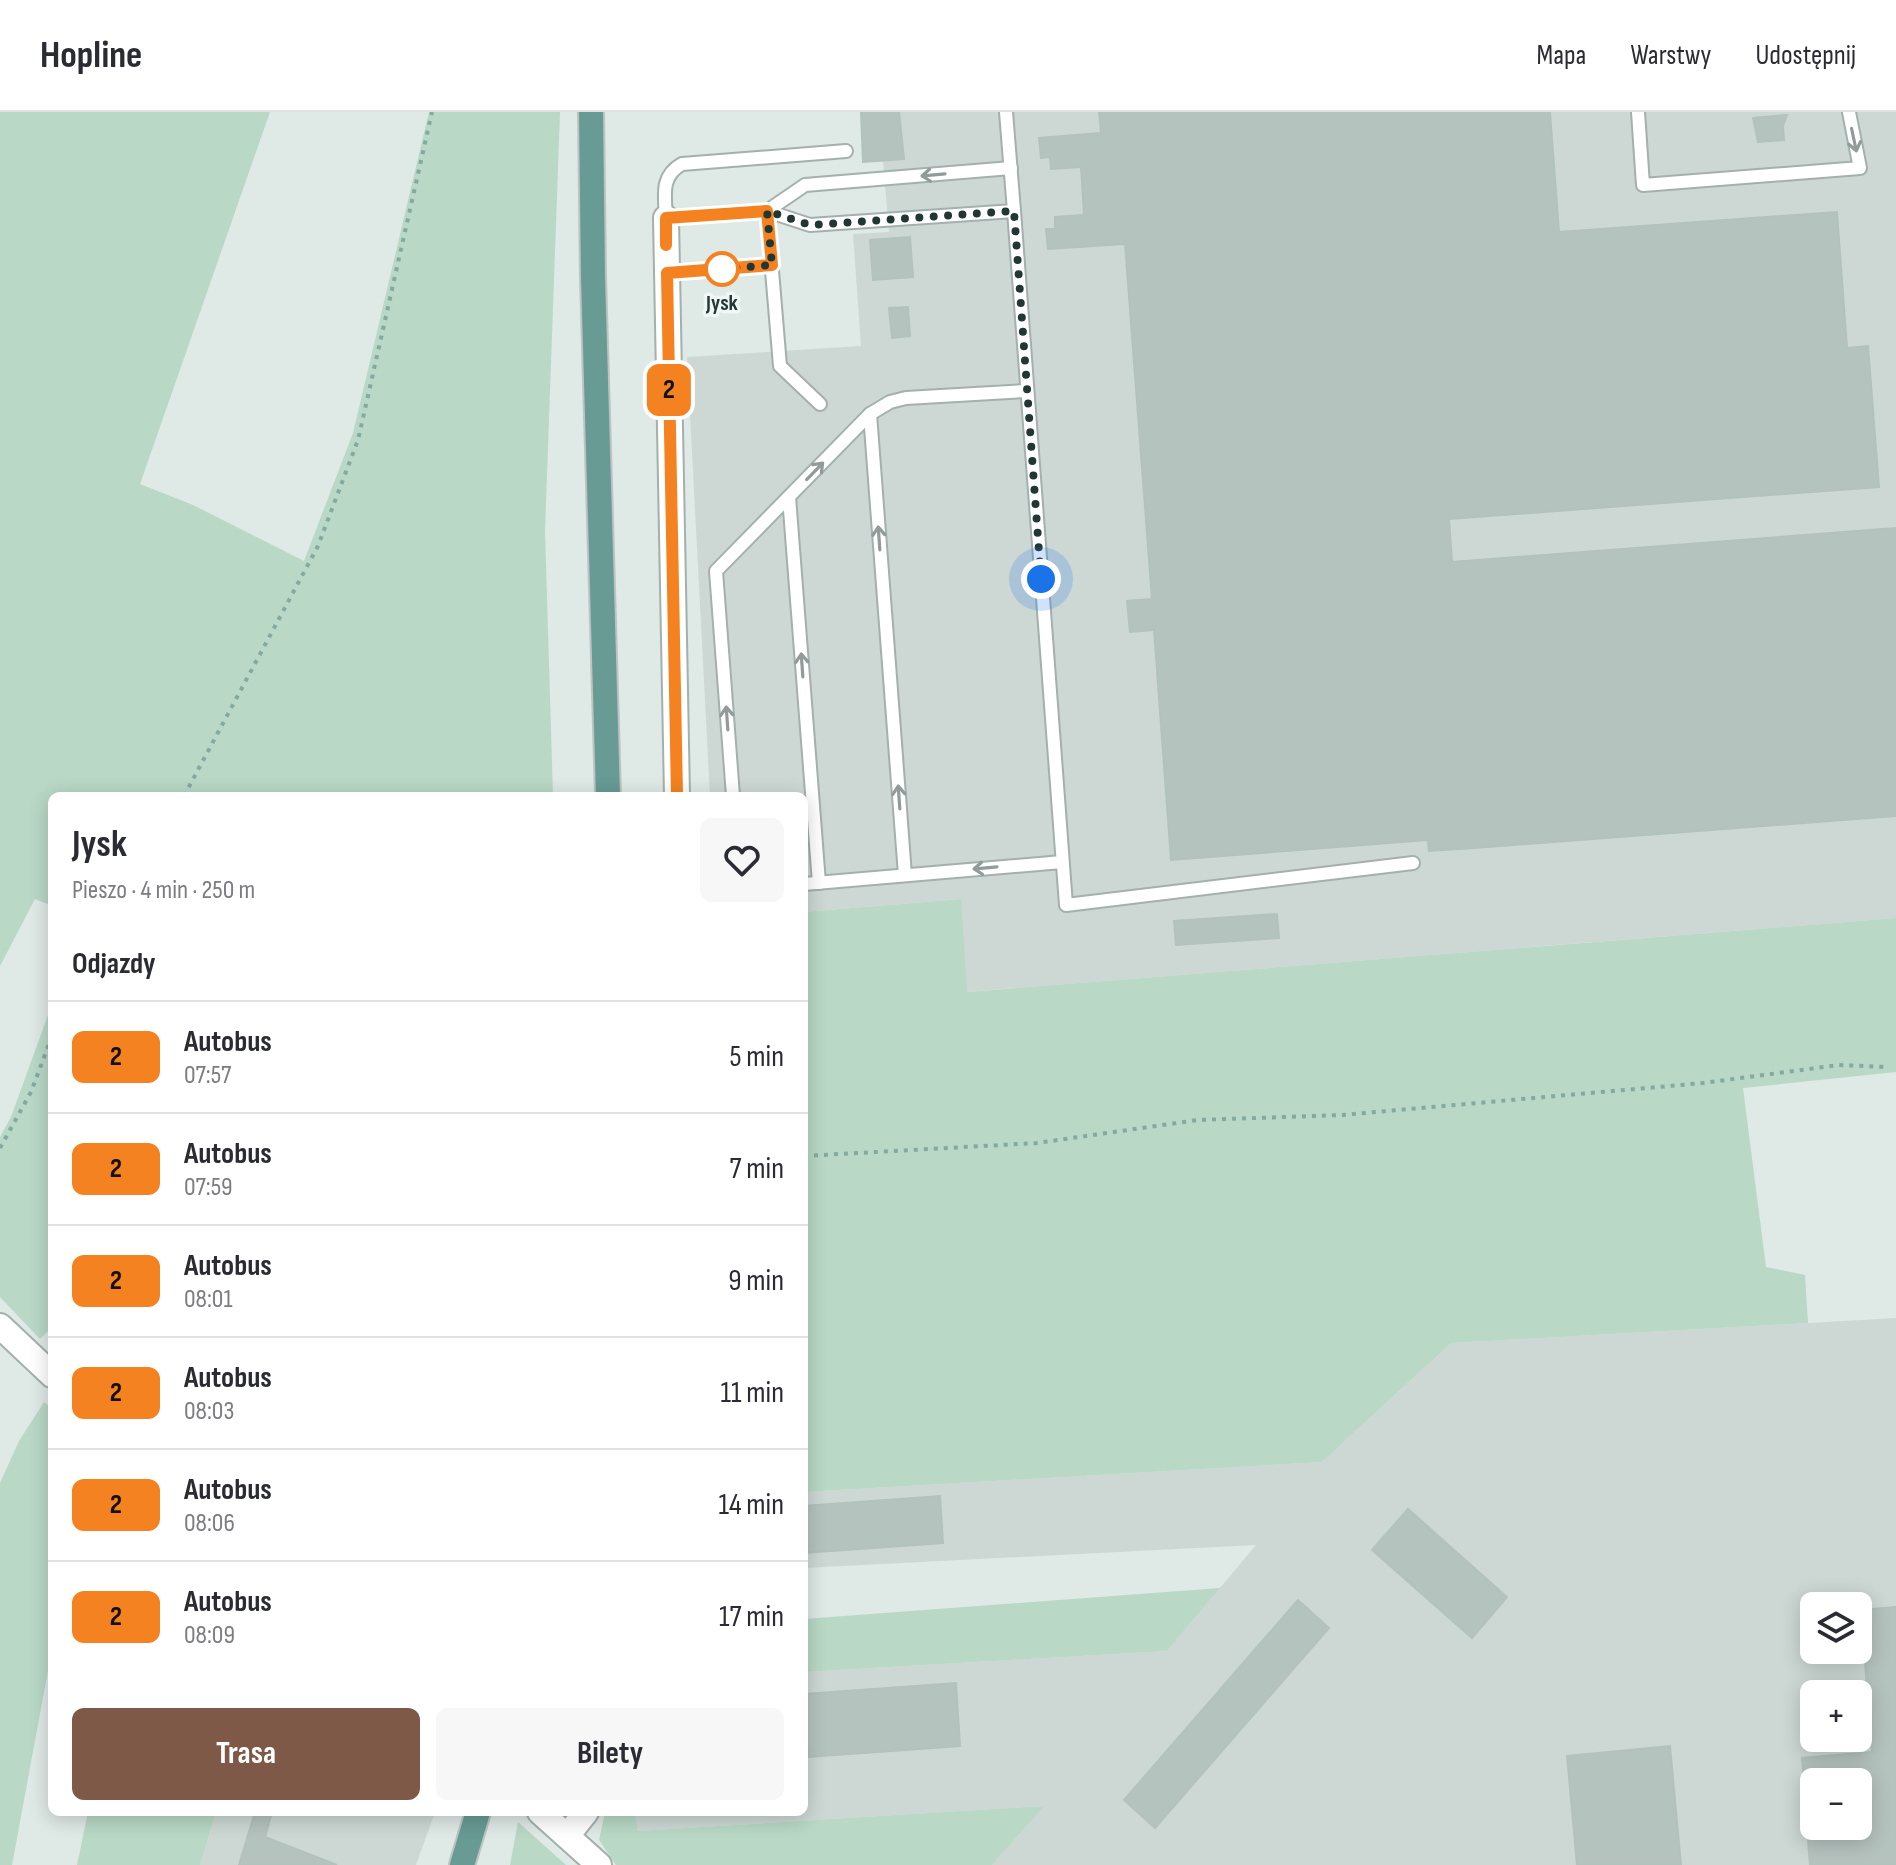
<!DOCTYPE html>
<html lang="pl">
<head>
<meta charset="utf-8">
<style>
  :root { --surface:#fff; --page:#f7f7f7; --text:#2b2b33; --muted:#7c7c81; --line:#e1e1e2; --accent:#7f5948 }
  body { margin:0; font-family:"Sofia Sans Condensed",sans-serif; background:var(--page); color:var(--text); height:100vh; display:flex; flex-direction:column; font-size:30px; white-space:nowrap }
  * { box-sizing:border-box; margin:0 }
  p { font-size:26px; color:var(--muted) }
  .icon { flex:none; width:44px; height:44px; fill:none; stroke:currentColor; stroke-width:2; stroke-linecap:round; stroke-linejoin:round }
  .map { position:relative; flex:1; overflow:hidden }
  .details { position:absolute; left:48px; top:680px; width:760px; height:1024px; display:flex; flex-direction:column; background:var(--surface); border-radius:12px; box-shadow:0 4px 20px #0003 }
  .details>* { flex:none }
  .badge { padding:0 16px; border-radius:12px; font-size:28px; line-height:52px }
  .controls { position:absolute; left:1800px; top:1480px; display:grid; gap:16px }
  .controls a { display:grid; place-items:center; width:72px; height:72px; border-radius:12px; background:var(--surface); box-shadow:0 4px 20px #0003; font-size:40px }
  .you { position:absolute; width:40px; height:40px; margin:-20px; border:6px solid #fff; border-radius:50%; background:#1a73e8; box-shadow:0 0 0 12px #1a73e833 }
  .map>.badge { position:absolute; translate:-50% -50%; box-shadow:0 0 0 4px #fff }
  h2 { padding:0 24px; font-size:30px; line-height:72px }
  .round { display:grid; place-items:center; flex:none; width:84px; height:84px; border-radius:12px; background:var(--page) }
  .summary { display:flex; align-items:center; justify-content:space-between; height:136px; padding:0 24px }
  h1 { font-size:38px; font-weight:700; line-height:60px }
  .cta { display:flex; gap:16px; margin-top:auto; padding:16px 24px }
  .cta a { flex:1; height:92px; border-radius:12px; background:var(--accent); color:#fff; font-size:32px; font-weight:700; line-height:92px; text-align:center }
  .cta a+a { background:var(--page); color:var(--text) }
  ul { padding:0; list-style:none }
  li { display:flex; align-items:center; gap:24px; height:112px; padding:0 24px; border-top:2px solid var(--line) }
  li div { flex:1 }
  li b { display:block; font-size:30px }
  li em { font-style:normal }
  li .badge { min-width:88px; font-weight:700; text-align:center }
  header { display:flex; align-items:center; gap:48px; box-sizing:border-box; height:112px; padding:0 40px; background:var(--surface); border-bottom:2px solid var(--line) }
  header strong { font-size:38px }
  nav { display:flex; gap:44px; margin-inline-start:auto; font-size:28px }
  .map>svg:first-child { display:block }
  .built { fill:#cdd8d5; fill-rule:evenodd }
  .green { fill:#b9d8c6 }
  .building { fill:#b5c3bf; stroke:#b2c2bd; stroke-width:2 }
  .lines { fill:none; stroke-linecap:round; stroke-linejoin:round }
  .service-casing { stroke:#a3b0ad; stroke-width:16 }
  .minor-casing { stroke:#a3b0ad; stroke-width:28 }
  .tertiary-casing { stroke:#a3b0ad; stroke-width:28 }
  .primary-casing { stroke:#bdc3c2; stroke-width:28 }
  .path { stroke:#82aaa2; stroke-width:4; stroke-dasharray:4 6; stroke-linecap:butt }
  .service { stroke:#fff; stroke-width:12 }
  .minor { stroke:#fff; stroke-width:24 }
  .tertiary { stroke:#fff; stroke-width:24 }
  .primary { stroke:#679b94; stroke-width:24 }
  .oneway { stroke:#909b9a }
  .line-casing { stroke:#fff; stroke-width:18 }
  .line { stroke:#f58220; stroke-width:12 }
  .walk { stroke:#223734; stroke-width:8; stroke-dasharray:0 14.4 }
  .stop-dot { fill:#fff; stroke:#f58220; stroke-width:4 }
  .labels { text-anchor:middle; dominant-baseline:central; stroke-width:7; stroke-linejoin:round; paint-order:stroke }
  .stop-label { font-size:22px; font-weight:bold; fill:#223734; stroke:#eff6f3 }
</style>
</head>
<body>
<header>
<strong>Hopline</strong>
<nav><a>Mapa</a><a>Warstwy</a><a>Udostępnij</a></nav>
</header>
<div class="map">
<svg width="1896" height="1753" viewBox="0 0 1896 1753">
  <rect width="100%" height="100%" fill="#dfe9e6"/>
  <g class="built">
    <path d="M879,0h1017v806l-930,74 -6,-93 -156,13v-116h-94l-23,-439 174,-11 -8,-112 36,-2z"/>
    <path d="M1896,1206v547h-904l51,-59 -405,25 -3,-19h169v-140l363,-21 89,-106 -452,23v-76l518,-30 129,-119zM1814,1494h44v44h-44zM1814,1582h44v44h-44zM1814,1670h44v44h-44z"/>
    <path d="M216,1700h219l-19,53h-216z"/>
  </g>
  <g class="green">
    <path d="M0,0h270l-130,372 53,21 111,56 49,-128 76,-321h131l-15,419 8,265h-501v110l-17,-7 -35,67z"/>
    <path d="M961,787l6,93 929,-74v154l-153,16 23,179 39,8 3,48 -357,20 -129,119 -518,30v-580z"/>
    <path d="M52,892v323l-12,12 -40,-42v-160l11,-20z"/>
    <path d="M44,1290l8,7v240l-40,216h-12v-382l19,-42z"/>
    <path d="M1220,1476l-53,63 -363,21v-53z"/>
    <path d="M1044,1694l-52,59h-376l-17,-25 6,-28h30l3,19z"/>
    <path d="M88,1700h128l-16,53h-123z"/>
    <path d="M518,1710l48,43h-56z"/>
  </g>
  <g class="building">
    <path d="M861,0h38l5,47 -41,3z"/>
    <path d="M1099,0h451l9,120 278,-20 10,136 21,-2 11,141 -430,32 3,43 444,-34v288l-422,32 -45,3 -1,-11 -257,20 -17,-230 -24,2 -3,-31 25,-2 -27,-355 -77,5 -2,-20h9v-12l29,-2 -3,-48 -30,2 -1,-12 -9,1 -2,-20 62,-5z"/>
    <path d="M1787,3l-4,11 1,14 -26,2 -5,-24z"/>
    <path d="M910,125l3,40 -40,3 -3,-40z"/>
    <path d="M908,195l2,29 -18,2 -3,-30z"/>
    <path d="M1277,802l2,24 -103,7 -2,-24z"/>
    <path d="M940,1384l3,47 -139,10v-47z"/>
    <path d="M1408,1397l99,88 -35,41 -100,-88z"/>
    <path d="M1298,1488l31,28 -174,200 -31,-28z"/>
    <path d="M1896,1495v258h-86l-3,-39h51v-44h-54l-2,-24 70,-6 -11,-142z"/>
    <path d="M956,1571l4,63 -151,11v-8h-5l1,-55z"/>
    <path d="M1670,1634l11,119h-104l-10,-109z"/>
    <path d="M255,1700h17l-7,25 72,28h-98z"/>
  </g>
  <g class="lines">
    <g class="service-casing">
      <g id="service">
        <path d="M1638,0l5,73 217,-17 -11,-56"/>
        <path d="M767,99l43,14 204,-14 -8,-99"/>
        <path d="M767,99l38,-26 206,-17"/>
        <path d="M1014,99l52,694 347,-42"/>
        <path d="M667,161l105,-8"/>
        <path d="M820,292l-40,-38 -13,-155 -101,7c-1,-22 -6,-42 16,-54l164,-13"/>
        <path d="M870,302l35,461"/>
        <path d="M789,385l30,386"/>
        <path d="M733,684l-17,-225 154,-157 20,-12 16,-4 120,-7"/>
        <path d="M804,772l258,-22"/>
      </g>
    </g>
    <g class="minor-casing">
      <g id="minor">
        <path d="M666,106l11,578"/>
        <path d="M567,1724l19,-24"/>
      </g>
    </g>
    <g class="tertiary-casing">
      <g id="tertiary">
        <path d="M0,1214l52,49"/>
        <path d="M540,1700l59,53"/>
      </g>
    </g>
    <g class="primary-casing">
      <g id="primary">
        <path d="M591,0l2,165 15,519"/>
        <path d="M462,1753l16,-53"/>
      </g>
    </g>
    <g class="path">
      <path d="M184,684l134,-250 40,-106 74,-328"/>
      <path d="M0,1036l31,-56 21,-56"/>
      <path d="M804,1044l233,-13 161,-23 144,-5 361,-32 136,-18 49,2"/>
    </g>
    <use href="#service" class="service"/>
    <use href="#minor" class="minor"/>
    <use href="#tertiary" class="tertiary"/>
    <use href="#primary" class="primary"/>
  </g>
  <defs><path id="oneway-shaft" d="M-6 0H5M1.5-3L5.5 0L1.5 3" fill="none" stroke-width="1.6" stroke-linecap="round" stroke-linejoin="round" transform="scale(2)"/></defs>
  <g class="oneway">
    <use href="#oneway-shaft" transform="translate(1854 28) rotate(78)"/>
    <use href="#oneway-shaft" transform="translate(933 63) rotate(175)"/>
    <use href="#oneway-shaft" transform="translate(815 359) rotate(-46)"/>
    <use href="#oneway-shaft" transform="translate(879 426) rotate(-94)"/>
    <use href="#oneway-shaft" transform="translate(802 553) rotate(-94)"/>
    <use href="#oneway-shaft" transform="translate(727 606) rotate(-94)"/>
    <use href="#oneway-shaft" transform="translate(899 685) rotate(-94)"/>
    <use href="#oneway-shaft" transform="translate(985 756) rotate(175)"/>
  </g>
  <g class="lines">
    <g class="line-casing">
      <path id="line" d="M666,133v-27l101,-7 5,54 -105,8 10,523"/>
    </g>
    <use href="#line" class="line"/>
    <path class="walk" d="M722,157l50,-4 -5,-54 43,14 204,-14 27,368"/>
  </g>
  <circle class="stop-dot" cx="722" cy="157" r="16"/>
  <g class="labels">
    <g class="stop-label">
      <text x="722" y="191">Jysk</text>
    </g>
  </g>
</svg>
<div class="controls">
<a><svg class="icon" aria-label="layers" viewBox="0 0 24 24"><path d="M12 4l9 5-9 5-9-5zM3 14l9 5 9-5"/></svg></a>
<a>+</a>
<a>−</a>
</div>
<div class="you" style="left:1041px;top:467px"></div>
<b class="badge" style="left:669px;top:278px;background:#f58220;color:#111">2</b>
<section class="details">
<div class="summary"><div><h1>Jysk</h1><p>Pieszo · 4 min · 250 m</p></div><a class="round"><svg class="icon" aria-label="heart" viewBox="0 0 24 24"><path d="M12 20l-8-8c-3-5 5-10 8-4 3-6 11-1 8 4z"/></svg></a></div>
<h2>Odjazdy</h2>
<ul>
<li><span class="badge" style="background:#f58220;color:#111">2</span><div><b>Autobus</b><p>07:57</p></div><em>5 min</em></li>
<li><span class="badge" style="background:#f58220;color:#111">2</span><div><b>Autobus</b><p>07:59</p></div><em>7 min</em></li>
<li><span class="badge" style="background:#f58220;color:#111">2</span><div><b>Autobus</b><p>08:01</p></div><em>9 min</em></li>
<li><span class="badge" style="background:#f58220;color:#111">2</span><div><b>Autobus</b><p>08:03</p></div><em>11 min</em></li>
<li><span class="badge" style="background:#f58220;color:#111">2</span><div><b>Autobus</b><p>08:06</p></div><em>14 min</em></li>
<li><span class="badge" style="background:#f58220;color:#111">2</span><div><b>Autobus</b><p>08:09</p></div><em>17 min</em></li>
</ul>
<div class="cta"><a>Trasa</a><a>Bilety</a></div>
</section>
</div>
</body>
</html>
